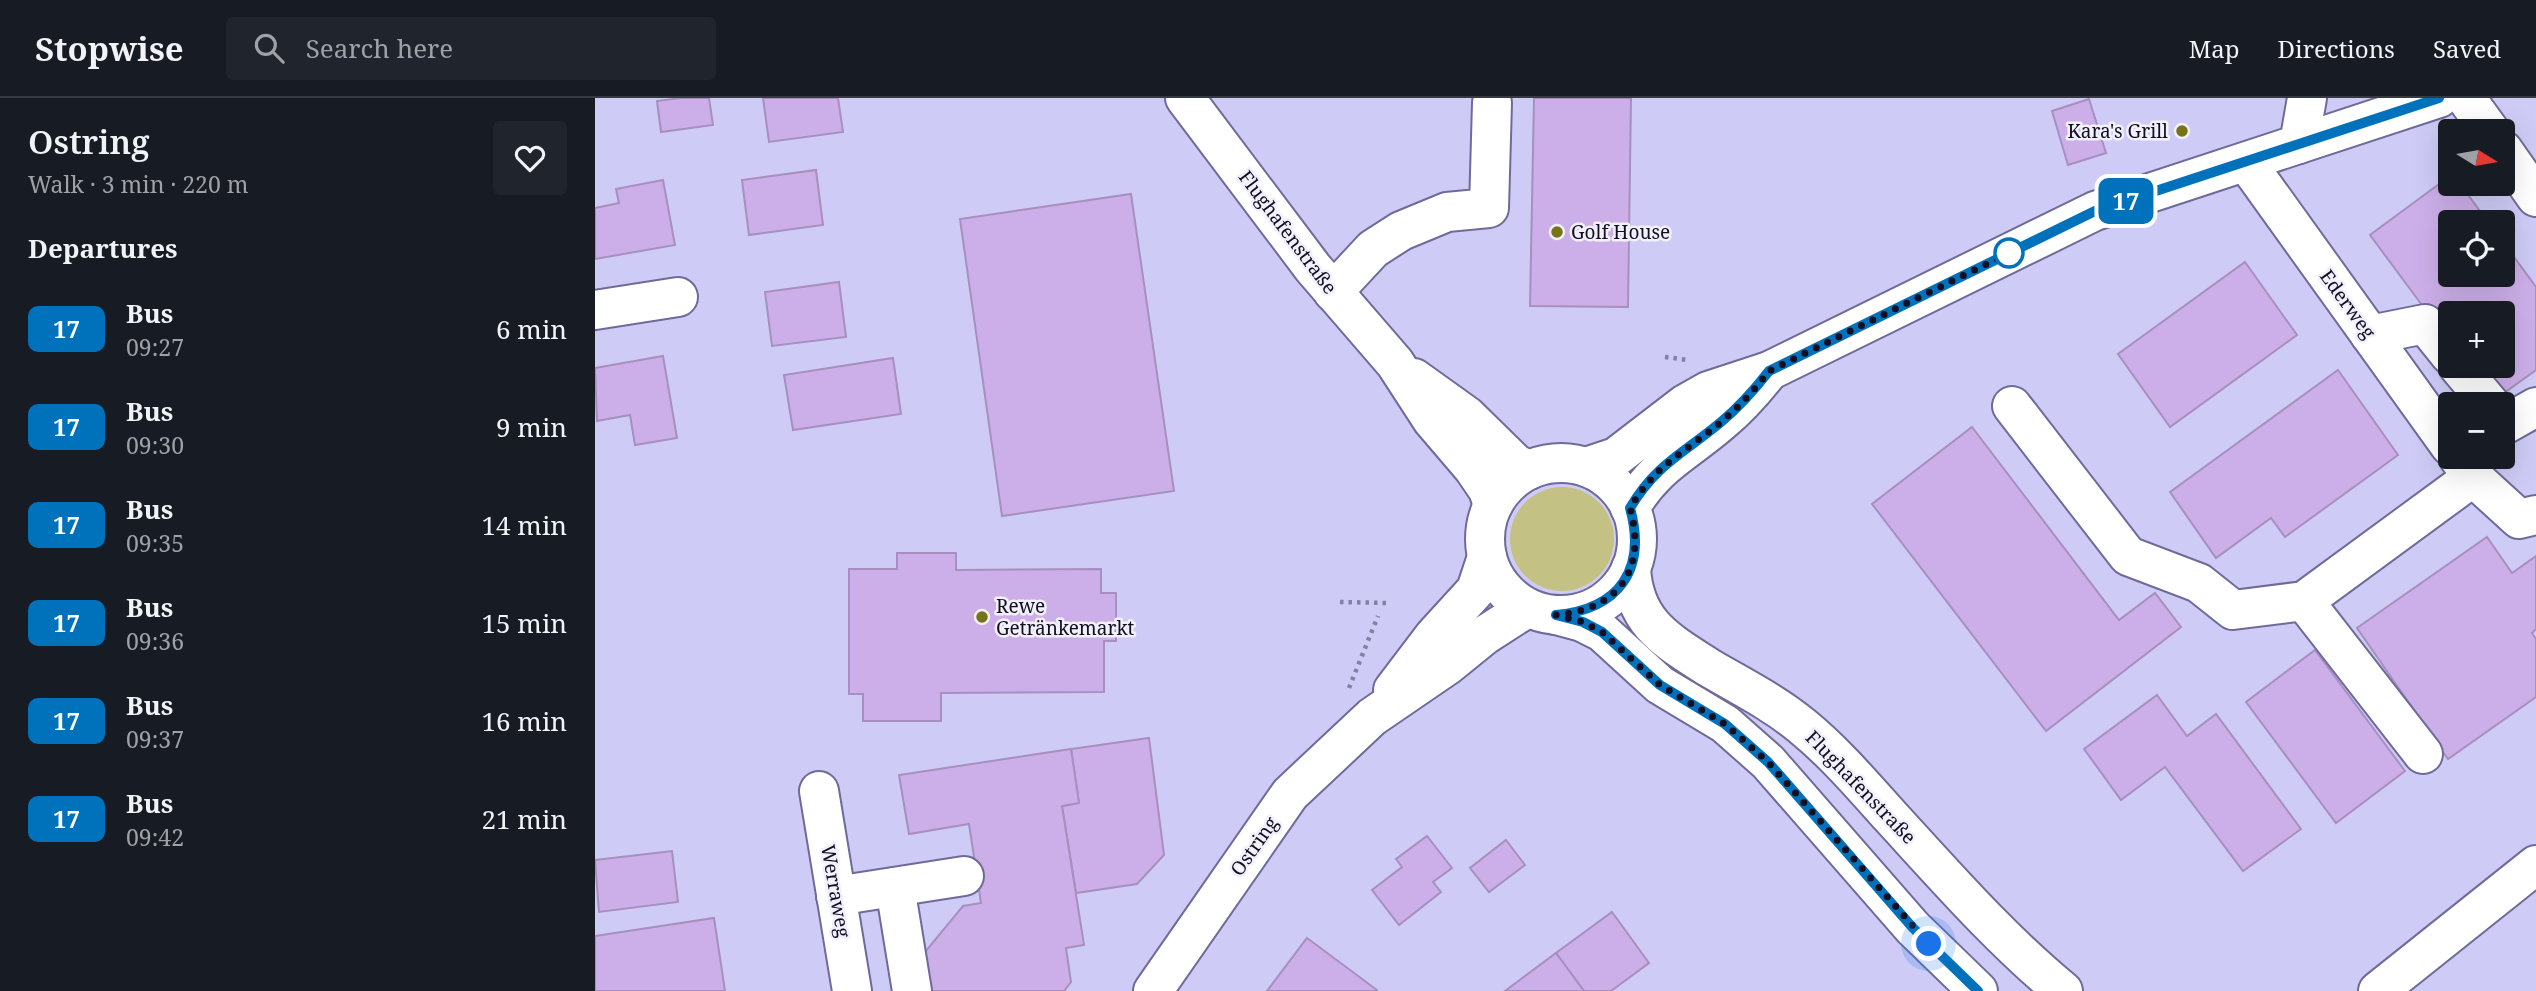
<!DOCTYPE html>
<html lang="en">
<head>
<meta charset="utf-8">
<style>
  :root { --surface:#171b24; --page:#20242c; --text:#f1f3f6; --muted:#9ea1a6; --line:#363941 }
  body { margin:0; font-family:"Noto Serif",serif; background:var(--page); color:var(--text); height:100vh; display:flex; flex-direction:column; font-size:26px; white-space:nowrap }
  * { box-sizing:border-box; margin:0 }
  p { font-size:23px; color:var(--muted) }
  .icon { flex:none; width:38px; height:38px; fill:none; stroke:currentColor; stroke-width:2; stroke-linecap:round; stroke-linejoin:round }
  .map { position:relative; flex:1; overflow:hidden }
  .sheet { display:flex; flex-direction:column; background:var(--surface); width:595px }
  .sheet>* { flex:none }
  .badge { padding:0 14px; border-radius:10px; font-size:24px; line-height:46px }
  .needle { width:46px; rotate:101deg }
  .fabs { position:absolute; left:1843px; top:21px; display:grid; gap:14px }
  .fabs a { display:grid; place-items:center; width:77px; height:77px; border-radius:7px; background:var(--surface); box-shadow:0 7px 28px #0002; font-size:35px }
  .you { position:absolute; width:35px; height:35px; margin:-18px; border:5px solid #fff; border-radius:50%; background:#1a73e8; box-shadow:0 0 0 10px #1a73e833 }
  .map>.badge { position:absolute; translate:-50% -50%; box-shadow:0 0 0 4px #fff }
  h2 { padding:0 28px; font-size:26px; line-height:63px }
  .round { display:grid; place-items:center; flex:none; width:74px; height:74px; border-radius:7px; background:var(--page) }
  .overview { display:flex; align-items:center; justify-content:space-between; height:119px; padding:0 28px }
  h1 { font-size:33px; font-weight:600; line-height:52px }
  ul { padding:0; list-style:none }
  li { display:flex; align-items:center; gap:21px; height:98px; padding:0 28px }
  li div { flex:1 }
  li b { display:block; font-size:26px }
  li em { font-style:normal }
  li .badge { min-width:77px; font-weight:700; text-align:center }
  header { display:flex; align-items:center; gap:42px; box-sizing:border-box; height:98px; padding:0 35px; background:var(--surface); border-bottom:2px solid var(--line) }
  header strong { font-size:33px }
  nav { display:flex; gap:38px; margin-inline-start:auto; font-size:24px }
  .search { width:490px; height:63px; background:var(--page); display:flex; align-items:center; gap:18px; box-sizing:border-box; padding:0 24px; border-radius:7px; color:var(--muted); font-size:26px }
  main { display:flex; flex:1; min-height:0 }
  .map>svg:first-child { display:block }
  .green { fill:#c3c284 }
  .building { fill:#ccafe9; stroke:#a78fbf; stroke-width:2 }
  .lines { fill:none; stroke-linecap:round; stroke-linejoin:round }
  .minor-casing { stroke:#6e6b9b; stroke-width:42 }
  .path { stroke:#8381a2; stroke-width:4.5; stroke-dasharray:3.5 5; stroke-linecap:butt }
  .minor { stroke:#fff; stroke-width:38 }
  .line-casing { stroke:#fff; stroke-width:16 }
  .line { stroke:#0072bc; stroke-width:10 }
  .walk { stroke:#110f21; stroke-width:7; stroke-dasharray:0 12.6 }
  .poi-dot { fill:#777317; stroke:#f1f0fb; stroke-width:2.5 }
  .stop-dot { fill:#fff; stroke:#0072bc; stroke-width:3.5 }
  .labels { text-anchor:middle; dominant-baseline:central; stroke-width:5; stroke-linejoin:round; paint-order:stroke }
  .poi-label { font-size:19px; fill:#110f21; stroke:#f1f0fb; text-anchor:start }
  .street-label { font-size:19px; fill:#110f21; stroke:#f1f0fb }
</style>
</head>
<body>
<header>
<strong>Stopwise</strong>
<div class="search"><svg class="icon" aria-label="search" viewBox="0 0 24 24"><circle cx="10" cy="10" r="6"/><path d="M15 15l6 6"/></svg>Search here</div>
<nav><a>Map</a><a>Directions</a><a>Saved</a></nav>
</header>
<main>
<section class="sheet">
<div class="overview"><div><h1>Ostring</h1><p>Walk · 3 min · 220 m</p></div><a class="round"><svg class="icon" aria-label="heart" viewBox="0 0 24 24"><path d="M12 20l-8-8c-3-5 5-10 8-4 3-6 11-1 8 4z"/></svg></a></div>
<h2>Departures</h2>
<ul>
<li><span class="badge" style="background:#0072bc;color:#fff">17</span><div><b>Bus</b><p>09:27</p></div><em>6 min</em></li>
<li><span class="badge" style="background:#0072bc;color:#fff">17</span><div><b>Bus</b><p>09:30</p></div><em>9 min</em></li>
<li><span class="badge" style="background:#0072bc;color:#fff">17</span><div><b>Bus</b><p>09:35</p></div><em>14 min</em></li>
<li><span class="badge" style="background:#0072bc;color:#fff">17</span><div><b>Bus</b><p>09:36</p></div><em>15 min</em></li>
<li><span class="badge" style="background:#0072bc;color:#fff">17</span><div><b>Bus</b><p>09:37</p></div><em>16 min</em></li>
<li><span class="badge" style="background:#0072bc;color:#fff">17</span><div><b>Bus</b><p>09:42</p></div><em>21 min</em></li>
</ul>
</section>
<div class="map">
<svg width="1941" height="893" viewBox="0 0 1941 893">
  <rect width="100%" height="100%" fill="#ceccf6"/>
  <circle class="green" cx="967" cy="441" r="52"/>
  <g class="building">
    <path d="M86,0h28l4,27 -52,7 -4,-31z"/>
    <path d="M168,0h75l5,34 -74,10z"/>
    <path d="M939,0h97l-3,209 -98,-1z"/>
    <path d="M1494,1l17,54 -38,12 -16,-54z"/>
    <path d="M221,72l7,55 -74,10 -7,-55z"/>
    <path d="M1855,78v8h10l28,38h-38v53h53v-33l33,45v83l-43,31 -26,-35h36v-53h-53v30l-80,-108z"/>
    <path d="M68,82l12,65 -80,14v-51l24,-5 -3,-14z"/>
    <path d="M536,96l43,297 -172,25 -42,-297z"/>
    <path d="M1650,164l52,73 -127,92 -52,-73z"/>
    <path d="M244,184l7,55 -74,9 -7,-54z"/>
    <path d="M68,258l14,82 -42,7 -5,-30 -33,6 -2,-53z"/>
    <path d="M298,260l8,56 -108,16 -9,-55z"/>
    <path d="M1743,272l60,85 -113,82 -14,-19 -55,40 -46,-66z"/>
    <path d="M1377,329l147,193 36,-27 26,34 -135,104 -174,-227z"/>
    <path d="M1892,439l25,36 24,-17v73l-4,4 4,6v58l-88,62 -91,-131z"/>
    <path d="M302,455h59v17l145,-1v24h15v48h-12v51l-163,1v28h-78v-27h-14v-125h48z"/>
    <path d="M1720,552l90,121 -69,52 -90,-121z"/>
    <path d="M1562,597l30,41 29,-22 85,115 -58,42 -78,-104 -44,33 -37,-51z"/>
    <path d="M554,640l15,117 -27,29 -61,9 -14,-87 17,-3 -8,-54z"/>
    <path d="M476,651l8,54 -17,3 22,139 -18,3 5,34 -7,9h-134l-5,-39 38,-46 18,-3 -12,-79 -60,10 -10,-59z"/>
    <path d="M832,738l25,32 -19,14 8,10 -42,33 -27,-35 30,-23 -6,-8z"/>
    <path d="M911,742l19,25 -36,27 -19,-24z"/>
    <path d="M77,753l6,51 -79,10 -4,-52z"/>
    <path d="M1017,814l37,51 -38,28h-27l-28,-38z"/>
    <path d="M119,820l11,73h-130v-55z"/>
    <path d="M712,840l70,52 -1,1h-109z"/>
    <path d="M961,855l28,38h-79z"/>
  </g>
  <g class="lines">
    <g class="minor-casing">
      <g id="minor">
        <path d="M590,0l128,170 82,95 37,57 41,48 15,22 5,15"/>
        <path d="M1871,0l24,33"/>
        <path d="M1704,46l8,-46"/>
        <path d="M1908,52l33,47"/>
        <path d="M1651,64l204,284"/>
        <path d="M738,194l40,-43 28,-18 46,-19 42,-4 3,-105"/>
        <path d="M0,212l83,-13"/>
        <path d="M1775,237l55,-11 25,31"/>
        <path d="M1863,268l32,38"/>
        <path d="M819,280l53,38 49,48 13,6"/>
        <path d="M1417,308l116,150 71,27 34,27 71,-9 169,-124"/>
        <path d="M1908,322l3,4 30,-17"/>
        <path d="M1863,359l15,20 46,42 17,-4"/>
        <circle cx="966" cy="441" r="76"/>
        <path d="M991,369l30,-10 69,-53 23,-13 61,-20 326,-160 344,-113"/>
        <path d="M1035,410c26,-44 54,-54 91,-86 18,-15 34,-33 48,-51"/>
        <path d="M1036,470c3,55 35,72 77,99 32,19 65,35 94,59 33,27 61,60 89,91 55,60 109,122 172,174"/>
        <path d="M1709,503l119,153"/>
        <path d="M961,517l26,7 20,10 58,53 65,39 43,38 145,166 65,63"/>
        <path d="M798,592l41,-54 42,-46 11,-33"/>
        <path d="M224,693l33,200"/>
        <path d="M300,789l17,104"/>
        <path d="M241,798l128,-20"/>
        <path d="M558,893l137,-197 82,-77 76,-52 37,-30 42,-27"/>
        <path d="M1783,893l158,-126"/>
      </g>
    </g>
    <g class="path">
      <path d="M1070,259l23,3"/>
      <path d="M745,504l48,1"/>
      <path d="M754,590l29,-72"/>
    </g>
    <use href="#minor" class="minor"/>
  </g>
  <g class="lines">
    <g class="line-casing">
      <path id="line" d="M1383,893l-65,-63 -145,-166 -43,-38 -65,-39 -58,-53 -19,-10 -27,-7c63,-6 91,-45 74,-107 26,-44 54,-55 91,-86 18,-15 34,-33 48,-51l326,-160 344,-113"/>
    </g>
    <use href="#line" class="line"/>
    <path class="walk" d="M1334,846l-161,-182 -43,-38 -65,-39 -58,-53 -19,-10 -27,-7c63,-6 91,-45 74,-107 26,-44 54,-55 91,-86 18,-15 34,-33 48,-51l240,-118"/>
  </g>
  <g class="poi-dot">
    <circle cx="1587" cy="33" r="7"/>
    <circle cx="962" cy="134" r="7"/>
    <circle cx="387" cy="519" r="7"/>
  </g>
  <circle class="stop-dot" cx="1414" cy="155" r="14"/>
  <g class="labels">
    <g class="poi-label">
      <text x="1573" y="33" text-anchor="end">Kara's Grill</text>
      <text x="976" y="134">Golf House</text>
      <text x="401" y="508">Rewe<tspan x="401" dy="22">Getränkemarkt</tspan></text>
    </g>
    <g class="street-label">
      <text transform="translate(693 134) rotate(53)">Flughafenstraße</text>
      <text transform="translate(1753 206) rotate(54)">Ederweg</text>
      <text transform="translate(1266 689) rotate(46)">Flughafenstraße</text>
      <text transform="translate(659 748) rotate(-55)">Ostring</text>
      <text transform="translate(241 793) rotate(80)">Werraweg</text>
    </g>
  </g>
</svg>
<div class="fabs">
<a><svg class="needle" viewBox="-14 -14 28 28"><path d="M0-13l5 13h-10z" fill="#e53935"/><path d="M0 13l5-13h-10z" fill="#9ea1a6"/></svg></a>
<a><svg class="icon" aria-label="locate" viewBox="0 0 24 24"><circle cx="12" cy="12" r="6"/><path d="M12 2v4M12 18v4M2 12h4M18 12h4"/></svg></a>
<a>+</a>
<a>−</a>
</div>
<div class="you" style="left:1334px;top:846px"></div>
<b class="badge" style="left:1531px;top:103px;background:#0072bc;color:#fff">17</b>
</div>
</main>
</body>
</html>
